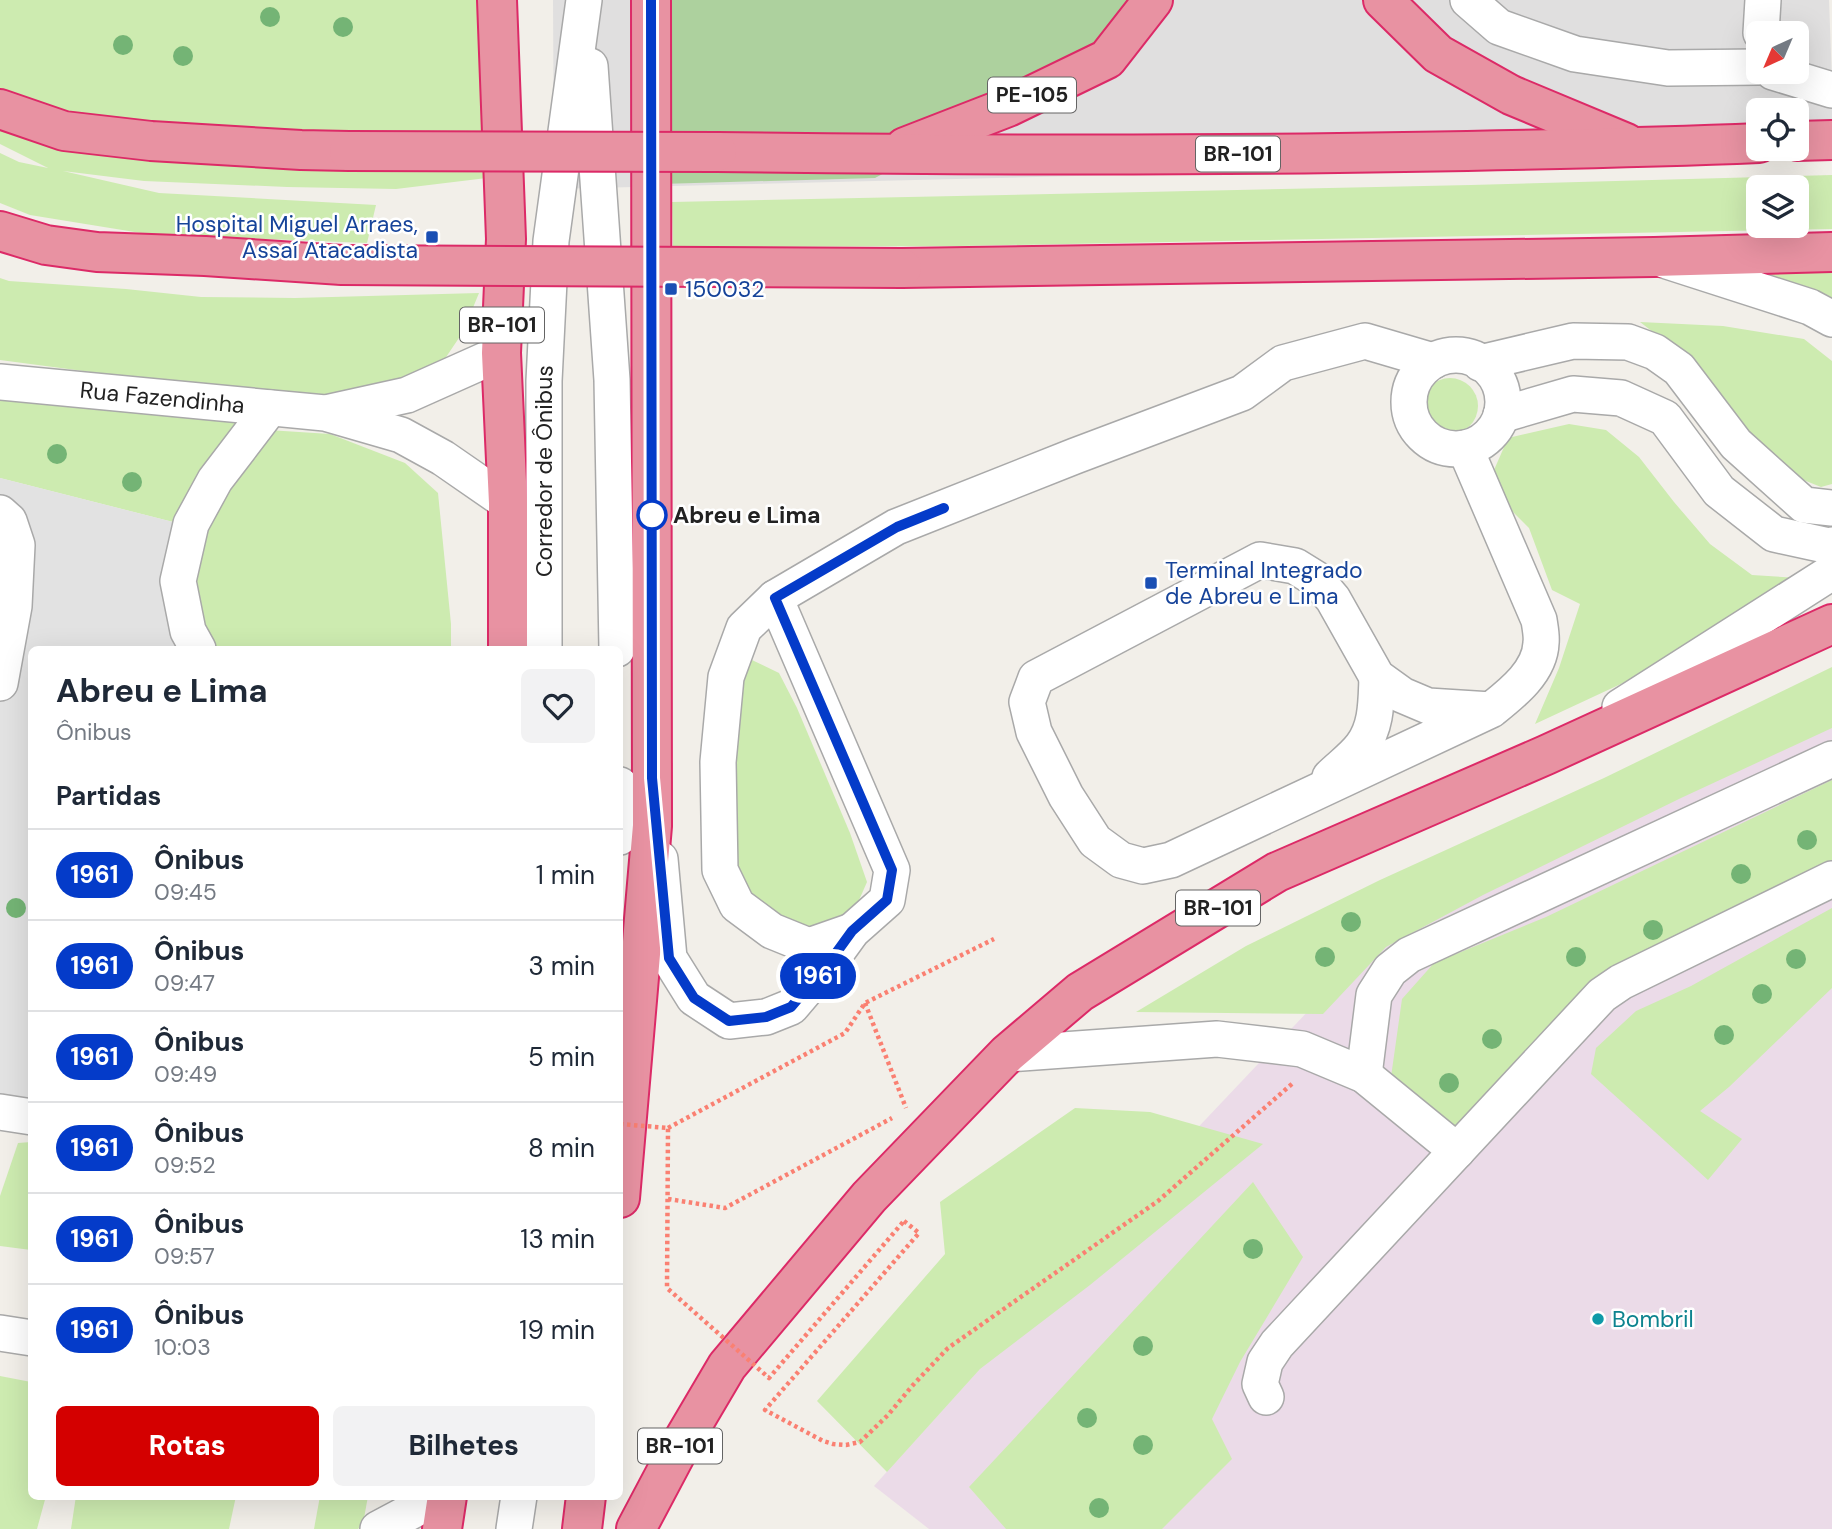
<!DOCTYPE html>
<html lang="pt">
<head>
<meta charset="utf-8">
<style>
  :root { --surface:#fff; --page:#f2f2f3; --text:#1f2937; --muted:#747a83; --line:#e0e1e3; --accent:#d40000 }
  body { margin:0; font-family:"DM Sans",sans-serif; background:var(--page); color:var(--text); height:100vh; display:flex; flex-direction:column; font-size:26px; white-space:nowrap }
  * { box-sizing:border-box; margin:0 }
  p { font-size:23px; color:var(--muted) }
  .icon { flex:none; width:38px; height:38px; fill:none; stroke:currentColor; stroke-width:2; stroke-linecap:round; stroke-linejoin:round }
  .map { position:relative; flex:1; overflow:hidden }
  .panel { position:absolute; left:28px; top:646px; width:595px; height:854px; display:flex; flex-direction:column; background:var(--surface); border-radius:10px; box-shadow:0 7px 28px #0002 }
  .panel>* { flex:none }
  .badge { padding:0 14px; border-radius:23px; font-size:24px; line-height:46px }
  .needle { width:46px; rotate:224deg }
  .controls { position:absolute; left:1746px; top:21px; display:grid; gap:14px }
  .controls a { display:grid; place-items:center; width:63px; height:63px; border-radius:10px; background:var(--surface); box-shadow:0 7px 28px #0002; font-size:35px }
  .map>.badge { position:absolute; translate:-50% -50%; box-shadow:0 0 0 4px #fff }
  h2 { padding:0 28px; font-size:26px; line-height:63px }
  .round { display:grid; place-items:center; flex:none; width:74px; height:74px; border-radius:10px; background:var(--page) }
  .head { display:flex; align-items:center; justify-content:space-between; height:119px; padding:0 28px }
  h1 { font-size:33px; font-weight:700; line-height:52px }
  .button { display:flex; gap:14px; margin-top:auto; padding:14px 28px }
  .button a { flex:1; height:80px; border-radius:10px; background:var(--accent); color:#fff; font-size:28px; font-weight:700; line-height:80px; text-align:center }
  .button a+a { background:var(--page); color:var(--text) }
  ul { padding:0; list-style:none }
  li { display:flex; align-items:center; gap:21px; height:91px; padding:0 28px; border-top:2px solid var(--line) }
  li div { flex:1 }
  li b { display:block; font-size:26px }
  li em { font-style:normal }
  li .badge { min-width:77px; font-weight:700; text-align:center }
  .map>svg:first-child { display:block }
  .residential { fill:#e0dfdf; fill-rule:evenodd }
  .industrial { fill:#ebdbe8 }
  .grass { fill:#cdebb0; fill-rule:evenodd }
  .forest { fill:#add19e }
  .parking { fill:#e2e2e2 }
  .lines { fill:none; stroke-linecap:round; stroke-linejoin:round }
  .minor-casing { stroke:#a9a9a9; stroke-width:38 }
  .highway-casing { stroke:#dc2a67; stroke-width:42 }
  .path { stroke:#fa8072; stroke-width:4.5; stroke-dasharray:3.5 3.5; stroke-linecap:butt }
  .minor { stroke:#fff; stroke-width:35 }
  .highway { stroke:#e892a2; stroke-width:38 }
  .highway-bridge-casing { stroke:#dc2a67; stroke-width:42; stroke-linecap:butt }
  .path-bridge { stroke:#fa8072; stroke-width:4.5; stroke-dasharray:3.5 3.5; stroke-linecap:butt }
  .highway-bridge { stroke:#e892a2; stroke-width:38 }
  .tree { fill:#74b475 }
  .line-casing { stroke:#fff; stroke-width:16 }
  .line { stroke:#043bc9; stroke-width:10 }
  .transit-dot { fill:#1a4fb4; stroke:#fff; stroke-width:2.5 }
  .stop-dot { fill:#fff; stroke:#043bc9; stroke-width:3.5 }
  .culture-dot { fill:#0f9aa8; stroke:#fff; stroke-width:2.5 }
  .labels { text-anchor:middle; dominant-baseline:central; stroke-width:5; stroke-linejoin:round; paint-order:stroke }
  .shield { fill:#fff; stroke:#646464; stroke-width:2 }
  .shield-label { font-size:21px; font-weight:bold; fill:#222 }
  .transit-label { font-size:23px; fill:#164399; stroke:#fff; text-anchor:start }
  .street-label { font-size:23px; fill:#222; stroke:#fff }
  .stop-label { font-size:23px; font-weight:bold; fill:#222; stroke:#fff; text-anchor:start }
  .culture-label { font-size:23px; fill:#0d838f; stroke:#fff; text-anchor:start }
</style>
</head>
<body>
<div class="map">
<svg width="1832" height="1529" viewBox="0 0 1832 1529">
  <rect width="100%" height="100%" fill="#f2efe9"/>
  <path class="residential" d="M553,0h1276l3,80v77l-1278,32zM1759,33h38v39h-38zM1759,110h38v39h-38z"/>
  <path class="industrial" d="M1832,693v836h-903l-55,-43 314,-348 212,-224z"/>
  <g class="grass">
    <path d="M0,0h492l3,177 -99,12 -109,-2 -143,-6 -81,-10 96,22 217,12 -9,38 -220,-9 -117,-19 -30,-12v-50l19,9 29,6 -48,-24z"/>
    <path d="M1832,175v54l-872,17 -287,1 -1,-45 799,-17zM1759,187h38v39h-38z"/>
    <path d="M1832,270v35l-84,-32z"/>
    <path d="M0,278l9,3 117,8 75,8 94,1 184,-5 -16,39 -23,34 -38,25 -76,12 -326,-43z"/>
    <path d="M1640,322l83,4 81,13 28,22v123l-11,3 -25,-10 -75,-70 -37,-51z"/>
    <circle cx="1450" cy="406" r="28"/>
    <path d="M0,395l240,28 -63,100 -177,-45z"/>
    <path d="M1569,424l37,6 33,27 35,45 36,42 42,31 47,3 -146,91 -118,55 24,-56 21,-64 -28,-14 -23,-62 -42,-42 21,-48z"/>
    <path d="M268,430l62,4 75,29 33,30 13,131v25h-237l-28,-63 16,-57z"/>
    <path d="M752,660l27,13 18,35 53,125 17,49 -11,25 -9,14 -39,10 -46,-22 -21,-23 -9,-23 1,-170z"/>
    <path d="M1832,667v61l-151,70 -198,97 -97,52 -63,67 -187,-2 110,-66 134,-66 224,-102z"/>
    <path d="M1832,780v89l-242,114 -136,147 -63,-53 11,-78 32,-36 112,-46z"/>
    <path d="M1832,908v80l-103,99 -29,24 42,28 -34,41 -117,-106 5,-26 40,-37 55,-25z"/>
    <path d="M1075,1108l75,4 113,32 -173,141 -110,84 -93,103 -70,-71 128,-147 -5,-52z"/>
    <path d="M31,1142v108l-31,-4v-50l18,-53z"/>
    <path d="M1253,1182l50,75 -63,105 -28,57 20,40 -70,70h-156l-37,-42z"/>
    <path d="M0,1376l31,6 1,114h14l-9,33h-37z"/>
    <path d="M76,1496h160l-7,33h-158z"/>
    <path d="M320,1496h48l-5,28 -5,5h-44z"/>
  </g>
  <path class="forest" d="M642,0h511l-46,59 -99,48 -133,71 -215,6z"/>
  <path class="parking" d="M0,478l177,45 8,70 15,56h-168l-1,460 -31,-4z"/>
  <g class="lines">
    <g class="minor-casing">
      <g id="minor">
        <path d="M1468,0l31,27 76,27 93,14 91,-1"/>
        <path d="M1761,33l2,-33"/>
        <path d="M590,66l22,314 5,269"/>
        <path d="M1773,72l59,18"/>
        <path d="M1664,260l146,47 22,12"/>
        <circle cx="1456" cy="402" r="47"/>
        <path d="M1480,363l93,-22 55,1 27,10 24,17 57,75 68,61 28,3"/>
        <path id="s1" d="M0,382l325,31 76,22 42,23 65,45"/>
        <path d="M330,412l77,-17 94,-42"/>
        <path d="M1501,415l72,-21 48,4 44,20 54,73 55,43 55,12 3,-1"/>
        <path d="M1465,448l74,172c1,7 3,16 2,23 -1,29 -30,51 -50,67l-320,150 -28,6 -22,-6 -26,-19 -29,-45 -32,-64 -7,-30 9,-24 224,-118 35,6 21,13 17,20 44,78 25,18 26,11 63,4"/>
        <path d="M0,513l9,8 8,24 -3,61 -14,77"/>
        <path d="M198,649l-10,-18 -10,-50 13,-57 24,-44 55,-72"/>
        <path id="s2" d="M544,649v-268l7,-140 33,-241"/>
        <path d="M1620,707l212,-135"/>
        <path d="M1330,777c10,-10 23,-19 32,-31 15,-20 14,-45 15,-69"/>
        <path d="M620,785l1,35 -1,17"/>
        <path d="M660,859l9,99 25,40 35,23 37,-4 25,-10 40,-47 21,-29 35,-31 5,-30 -117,-272"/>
        <path d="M852,931l-43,15 -37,-15 -35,-26 -17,-35 -2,-108 8,-85 18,-49 31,-30 121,-71 179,-71 167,-63 41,-30 82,-22 68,20"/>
        <path d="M1007,1054l210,-15 85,10 62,26 93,76"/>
        <path d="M1364,1075l10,-80 16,-25 19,-15 423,-196"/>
        <path d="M0,1112l32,5"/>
        <path d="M0,1333l32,5"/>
        <path d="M1266,1397l-6,-13 5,-22 12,-18 325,-349 19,-13 211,-103"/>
        <path d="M378,1529l62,-33"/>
        <path d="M514,1529l5,-33"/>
      </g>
    </g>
    <g class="highway-casing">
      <g id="highway">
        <path d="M497,0l9,239 -5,114 7,150v146"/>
        <path d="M1383,0l55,54 73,41 115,48"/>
        <path d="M0,109l64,22 87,10 150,9 48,1"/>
        <path d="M1797,141l35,-1"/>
        <path d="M905,147l103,-40 99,-48 46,-59"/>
        <path d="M717,152c229,3 458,4 687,0 119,-2 237,-4 355,-9"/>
        <path d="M0,231l46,14 51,7 108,4 137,9"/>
        <path d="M902,268l752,-11 178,-5"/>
        <path d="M620,1198l32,-372 -1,-826"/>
        <path d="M442,1529l5,-33"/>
        <path d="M582,1529l4,-33"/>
        <path d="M636,1529l45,-85 46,-78 142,-169 138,-143 73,-62 197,-120 269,-117 286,-131"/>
      </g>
    </g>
    <g class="path">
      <path d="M865,1003l41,105"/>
      <path d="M668,1128l177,-95 20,-30 129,-64"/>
      <path d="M668,1199l57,9 167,-90"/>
      <path d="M904,1221l15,12 -154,177 58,31 10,3 13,1 14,-3 28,-27 25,-30 35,-37 210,-147 135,-118"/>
    </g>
    <use href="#minor" class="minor"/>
    <use href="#highway" class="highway"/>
    <g class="highway-bridge-casing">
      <g id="highway-bridge">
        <path d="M349,151l368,1"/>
        <path d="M342,265l560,3"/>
      </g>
    </g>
    <path class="path-bridge" d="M620,1124l48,4 -1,160 102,90 135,-157"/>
    <use href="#highway-bridge" class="highway-bridge"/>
  </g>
  <g class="tree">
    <circle cx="270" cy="17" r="10"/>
    <circle cx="343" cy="27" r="10"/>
    <circle cx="123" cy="45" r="10"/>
    <circle cx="183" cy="56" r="10"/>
    <circle cx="57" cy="454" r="10"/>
    <circle cx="132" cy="482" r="10"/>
    <circle cx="1807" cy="840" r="10"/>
    <circle cx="1741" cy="874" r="10"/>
    <circle cx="16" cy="908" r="10"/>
    <circle cx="1351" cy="922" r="10"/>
    <circle cx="1653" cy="930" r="10"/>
    <circle cx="1325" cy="957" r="10"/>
    <circle cx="1576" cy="957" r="10"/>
    <circle cx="1796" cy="959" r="10"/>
    <circle cx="1762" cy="994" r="10"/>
    <circle cx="1724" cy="1035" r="10"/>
    <circle cx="1492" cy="1039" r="10"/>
    <circle cx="1449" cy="1083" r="10"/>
    <circle cx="1253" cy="1249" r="10"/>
    <circle cx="1143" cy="1346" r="10"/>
    <circle cx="1087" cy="1418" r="10"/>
    <circle cx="1143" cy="1445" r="10"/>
    <circle cx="1099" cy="1508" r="10"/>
  </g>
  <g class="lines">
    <g class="line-casing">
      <path id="line" d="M651,0l1,778 17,180 25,40 35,23 37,-4 25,-10 40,-47 21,-29 35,-31 5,-30 -117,-272 122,-71 47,-19"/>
    </g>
    <use href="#line" class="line"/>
  </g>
  <g class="transit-dot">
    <rect x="425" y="230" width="14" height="14" rx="3.5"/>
    <rect x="664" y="282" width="14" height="14" rx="3.5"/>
    <rect x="1144" y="576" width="14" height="14" rx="3.5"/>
  </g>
  <circle class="stop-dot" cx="652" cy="515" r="14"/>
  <circle class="culture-dot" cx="1598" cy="1319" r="7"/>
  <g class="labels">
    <g class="shield">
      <rect x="988" y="77.5" width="88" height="35" rx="5"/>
      <rect x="1196" y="136.5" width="84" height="35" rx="5"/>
      <rect x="460" y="307.5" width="84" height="35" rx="5"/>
      <rect x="1176" y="890.5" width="84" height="35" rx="5"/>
      <rect x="638" y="1428.5" width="84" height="35" rx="5"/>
    </g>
    <g class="shield-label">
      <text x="1032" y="95">PE-105</text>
      <text x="1238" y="154">BR-101</text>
      <text x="502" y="325">BR-101</text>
      <text x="1218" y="908">BR-101</text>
      <text x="680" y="1446">BR-101</text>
    </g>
    <g class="transit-label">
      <text x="418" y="224" text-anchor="end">Hospital Miguel Arraes,<tspan x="418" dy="26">Assaí Atacadista</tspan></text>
      <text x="685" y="289">150032</text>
      <text x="1165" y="570">Terminal Integrado<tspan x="1165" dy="26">de Abreu e Lima</tspan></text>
    </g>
    <g class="street-label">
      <text stroke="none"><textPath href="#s1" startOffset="163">Rua Fazendinha</textPath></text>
      <text stroke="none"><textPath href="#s2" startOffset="178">Corredor de Ônibus</textPath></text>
    </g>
    <g class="stop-label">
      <text x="673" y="515">Abreu e Lima</text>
    </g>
    <g class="culture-label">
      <text x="1612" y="1319">Bombril</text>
    </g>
  </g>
</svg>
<div class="controls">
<a><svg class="needle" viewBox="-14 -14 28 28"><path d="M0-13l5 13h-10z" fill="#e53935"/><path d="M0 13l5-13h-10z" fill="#747a83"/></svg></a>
<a><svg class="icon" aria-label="locate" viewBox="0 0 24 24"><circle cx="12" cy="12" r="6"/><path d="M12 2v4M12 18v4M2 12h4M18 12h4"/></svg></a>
<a><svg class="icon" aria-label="layers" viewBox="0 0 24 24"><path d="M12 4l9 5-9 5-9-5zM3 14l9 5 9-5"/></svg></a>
</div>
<b class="badge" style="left:818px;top:976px;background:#043bc9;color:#fff">1961</b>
<section class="panel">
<div class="head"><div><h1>Abreu e Lima</h1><p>Ônibus</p></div><a class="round"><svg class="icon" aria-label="heart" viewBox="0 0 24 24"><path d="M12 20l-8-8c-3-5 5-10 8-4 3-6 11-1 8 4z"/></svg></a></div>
<h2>Partidas</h2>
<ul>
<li><span class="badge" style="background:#043bc9;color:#fff">1961</span><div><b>Ônibus</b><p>09:45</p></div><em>1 min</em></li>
<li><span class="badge" style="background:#043bc9;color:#fff">1961</span><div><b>Ônibus</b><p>09:47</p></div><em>3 min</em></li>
<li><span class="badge" style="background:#043bc9;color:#fff">1961</span><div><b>Ônibus</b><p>09:49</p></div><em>5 min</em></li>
<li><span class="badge" style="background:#043bc9;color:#fff">1961</span><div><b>Ônibus</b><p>09:52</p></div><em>8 min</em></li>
<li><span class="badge" style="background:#043bc9;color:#fff">1961</span><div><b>Ônibus</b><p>09:57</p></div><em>13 min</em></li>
<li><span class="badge" style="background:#043bc9;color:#fff">1961</span><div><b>Ônibus</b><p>10:03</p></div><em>19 min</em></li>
</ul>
<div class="button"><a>Rotas</a><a>Bilhetes</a></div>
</section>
</div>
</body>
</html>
